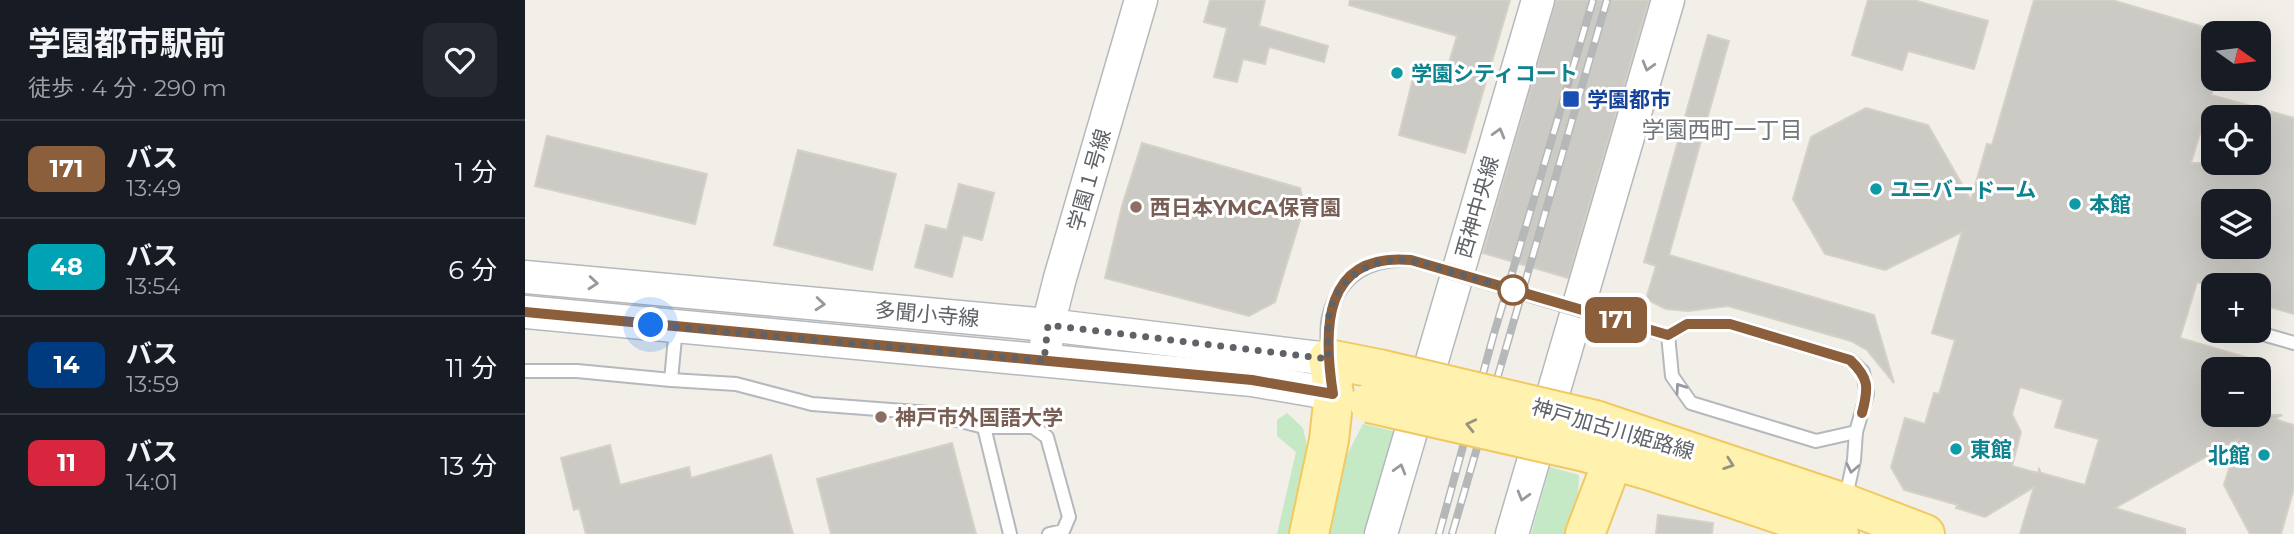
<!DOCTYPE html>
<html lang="ja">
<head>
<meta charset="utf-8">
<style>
  :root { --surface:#171b24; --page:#242831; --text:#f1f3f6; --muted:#9ea1a6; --line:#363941 }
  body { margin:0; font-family:Montserrat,"Noto Sans JP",sans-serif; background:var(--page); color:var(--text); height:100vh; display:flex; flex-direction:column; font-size:26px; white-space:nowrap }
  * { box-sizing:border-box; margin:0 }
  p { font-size:23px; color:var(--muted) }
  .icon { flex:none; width:38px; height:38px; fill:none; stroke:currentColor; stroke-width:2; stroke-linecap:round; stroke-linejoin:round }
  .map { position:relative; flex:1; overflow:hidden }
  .details { display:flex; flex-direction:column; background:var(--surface); width:525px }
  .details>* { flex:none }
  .badge { padding:0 14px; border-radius:10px; font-size:24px; line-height:46px }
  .needle { width:46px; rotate:104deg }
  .buttons { position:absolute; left:1676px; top:21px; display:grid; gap:14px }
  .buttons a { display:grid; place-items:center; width:70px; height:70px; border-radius:14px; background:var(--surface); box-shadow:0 7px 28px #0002; font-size:35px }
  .you { position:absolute; width:35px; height:35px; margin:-18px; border:5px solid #fff; border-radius:50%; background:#1a73e8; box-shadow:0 0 0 10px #1a73e833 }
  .map>.badge { position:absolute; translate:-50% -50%; box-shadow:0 0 0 4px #fff }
  .round { display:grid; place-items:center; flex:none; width:74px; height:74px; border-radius:14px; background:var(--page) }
  .headline { display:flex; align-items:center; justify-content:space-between; height:119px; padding:0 28px }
  h1 { font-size:33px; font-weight:700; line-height:52px }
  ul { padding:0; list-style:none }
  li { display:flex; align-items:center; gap:21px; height:98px; padding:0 28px; border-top:2px solid var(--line) }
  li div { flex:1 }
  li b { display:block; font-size:26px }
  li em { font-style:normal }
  li .badge { min-width:77px; font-weight:700; text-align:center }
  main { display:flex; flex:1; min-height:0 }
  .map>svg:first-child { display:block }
  .green { fill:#c5e8c5 }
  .building { fill:#cccac5; stroke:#d6d1c6; stroke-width:2; fill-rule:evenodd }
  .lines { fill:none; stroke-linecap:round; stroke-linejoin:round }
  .service-casing { stroke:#b5b8bc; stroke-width:16 }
  .tertiary-casing { stroke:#b5b8bc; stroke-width:35 }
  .primary-casing { stroke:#f2c960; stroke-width:42 }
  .service { stroke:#fff; stroke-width:12 }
  .tertiary { stroke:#fff; stroke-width:32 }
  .primary { stroke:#fff2af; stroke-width:38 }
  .rail-casing { stroke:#b6b7b8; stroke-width:8 }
  .rail { stroke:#fff; stroke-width:5; stroke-dasharray:16; stroke-linecap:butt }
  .service-bridge-casing { stroke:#b5b8bc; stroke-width:16; stroke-linecap:butt }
  .primary-bridge-casing { stroke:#f2c960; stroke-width:42; stroke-linecap:butt }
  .service-bridge { stroke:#fff; stroke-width:12 }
  .primary-bridge { stroke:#fff2af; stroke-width:38 }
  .oneway { stroke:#979a9d }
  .oneway2 { stroke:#979581 }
  .line-casing { stroke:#fff; stroke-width:16 }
  .line { stroke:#8b5e3c; stroke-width:10 }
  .walk { stroke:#5f6368; stroke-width:7; stroke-dasharray:0 12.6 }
  .culture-dot { fill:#0f9aa8; stroke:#fff; stroke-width:2.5 }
  .transit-dot { fill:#1a4fb4; stroke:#fff; stroke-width:2.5 }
  .education-dot { fill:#8d6e63; stroke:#fff; stroke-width:2.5 }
  .stop-dot { fill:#fff; stroke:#8b5e3c; stroke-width:3.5 }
  .labels { text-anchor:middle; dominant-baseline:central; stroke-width:6; stroke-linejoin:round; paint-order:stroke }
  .culture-label { font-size:21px; font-weight:bold; fill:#0d838f; stroke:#fff; text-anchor:start }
  .transit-label { font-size:21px; font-weight:bold; fill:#164399; stroke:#fff; text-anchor:start }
  .street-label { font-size:21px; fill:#5f6368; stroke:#fff }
  .education-label { font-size:21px; font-weight:bold; fill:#785e54; stroke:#fff; text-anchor:start }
  .neighbourhood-label { font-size:23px; fill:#70757a; stroke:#fff }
</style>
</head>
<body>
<main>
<section class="details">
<div class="headline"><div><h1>学園都市駅前</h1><p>徒歩 · 4 分 · 290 m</p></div><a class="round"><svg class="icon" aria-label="heart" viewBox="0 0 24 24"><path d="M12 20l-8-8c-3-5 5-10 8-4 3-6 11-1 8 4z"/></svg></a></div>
<ul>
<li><span class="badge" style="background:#8b5e3c;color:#fff">171</span><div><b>バス</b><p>13:49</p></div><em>1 分</em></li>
<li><span class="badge" style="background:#00a3b4;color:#fff">48</span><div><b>バス</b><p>13:54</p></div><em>6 分</em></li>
<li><span class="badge" style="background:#003b80;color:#fff">14</span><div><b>バス</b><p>13:59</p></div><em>11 分</em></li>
<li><span class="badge" style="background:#d7263d;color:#fff">11</span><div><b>バス</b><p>14:01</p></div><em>13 分</em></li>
</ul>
</section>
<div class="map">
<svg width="1769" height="534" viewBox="0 0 1769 534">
  <rect width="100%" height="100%" fill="#f1efe8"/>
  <g class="green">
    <path d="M762,413l16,15 4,18 8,7 -20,81h-18l19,-82 -19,-16v-16z"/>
    <path d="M838,424l34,8 -32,102h-38l15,-69z"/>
    <path d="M1025,467l29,8 -1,21 9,3 -14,35h-42z"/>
  </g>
  <g class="building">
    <path d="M685,0h55l-6,26 69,20 -4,16 -55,-15 -4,17 -22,-5 -6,23 -23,-5 13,-49 -23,-6z"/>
    <path d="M825,0h160l-45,153 -66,-18 16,-65 29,9 13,-43 -108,-31z"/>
    <path d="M1031,0h93l-81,278 -85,-25z"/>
    <path d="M1343,0h45l75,21 -14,48 -66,-18 -6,19 -50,-15z"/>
    <path d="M1509,0h78l102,30v56l-3,9 83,23v196l-35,-10v-19h-50l-12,-3 -17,56 89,26v5h-55v46h68l-8,4 20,6v63l-13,46h-31l-26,-49 14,-46 -123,69 70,21v5h-165l14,-47 -49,30 -29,-9 2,-3 -54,-15 -13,-23 14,-49 20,6 9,-31 5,1 16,-54 -23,-7 30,-101 -77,38 -60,-16 -32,-55 18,-62 55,-29 62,17 43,75 16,-56 5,1zM1680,117h54v46h-68zM1689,201h45v46h-45zM1495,387l43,13 -8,27 44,12 -14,46 -44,-12 -2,-4 -1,4 -26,-7 9,-34 -9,-18z"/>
    <path d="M1183,35l21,6 -60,214 205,60 20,68 -27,-33 -16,-9 -123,-35 -40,5 -22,-2 -20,-10 10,-33 -12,-4z"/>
    <path d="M22,136l160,38 -12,50 -160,-38z"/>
    <path d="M617,143l158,45 4,19 -29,95 -26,14 -144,-38 17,-72z"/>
    <path d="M273,150l98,24 -24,96 -98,-25z"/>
    <path d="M434,184l35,9 -12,47 -19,-5 -11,42 -37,-10 11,-42 21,5z"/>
    <path d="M427,443l24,91h-145l-14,-55z"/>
    <path d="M85,445l10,40 69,-18 2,11 80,-23 22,79h-207l-7,-26 -5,2 -13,-52z"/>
    <path d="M1133,515l55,8 -1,11h-56z"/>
  </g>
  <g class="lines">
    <g class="service-casing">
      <g id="service">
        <path d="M1120,329l23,6 19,-11h43l120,36 13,12 4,22 -11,38 -2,28 -9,41"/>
        <path d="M1143,335l4,41 19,27 125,38 40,-9"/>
        <path d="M1741,335l28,8"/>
        <path d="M803,355c0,-12 -2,-26 1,-38 10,-42 41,-60 82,-57"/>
        <path d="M0,371h52l94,9 65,4 76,20 118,9 54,14h49l14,10 22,80 -6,14 -14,3"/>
        <path d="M146,380l5,-53"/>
        <path d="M459,427l26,107"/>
      </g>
    </g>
    <g class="tertiary-casing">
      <g id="tertiary">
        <path d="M0,277l523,48 280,34"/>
        <path d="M0,312l727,68 82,14"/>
        <path d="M521,346l2,-21 12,-47 81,-278"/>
        <path d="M856,534l157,-534"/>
        <path d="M987,534l156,-534"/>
      </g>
    </g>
    <g class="primary-casing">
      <g id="primary">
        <path d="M1070,420l249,83 81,31"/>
        <path d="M1060,452l66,19 188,63"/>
        <path d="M784,534l20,-94 5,-46 -6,-35 51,10"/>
        <path d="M1060,534l28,-74"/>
      </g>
    </g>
    <use href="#service" class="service"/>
    <use href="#tertiary" class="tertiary"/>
    <use href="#primary" class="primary"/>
    <g class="rail-casing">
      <g id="rail">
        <path d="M914,534l54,-197 100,-337"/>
        <path d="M927,534l155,-534"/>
      </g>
    </g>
    <use href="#rail" class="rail"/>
    <g class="service-bridge-casing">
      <path id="service-bridge" d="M886,260l234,69"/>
    </g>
    <g class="primary-bridge-casing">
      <g id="primary-bridge">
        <path d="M854,369l216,51"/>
        <path d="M844,403l216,49"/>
      </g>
    </g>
    <use href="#service-bridge" class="service-bridge"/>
    <use href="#primary-bridge" class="primary-bridge"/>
  </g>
  <defs><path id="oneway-chevron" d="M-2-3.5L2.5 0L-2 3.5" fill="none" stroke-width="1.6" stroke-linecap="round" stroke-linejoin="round" transform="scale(1.75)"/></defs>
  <g class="oneway">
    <use href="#oneway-chevron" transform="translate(1123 66) rotate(106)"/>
    <use href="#oneway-chevron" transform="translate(974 133) rotate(-74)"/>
    <use href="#oneway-chevron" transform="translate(68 283) rotate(5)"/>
    <use href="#oneway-chevron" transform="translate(295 304) rotate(5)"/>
    <use href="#oneway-chevron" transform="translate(1155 388) rotate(-125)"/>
    <use href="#oneway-chevron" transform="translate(1327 468) rotate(101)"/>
    <use href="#oneway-chevron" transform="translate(875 469) rotate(-74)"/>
    <use href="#oneway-chevron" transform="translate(998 496) rotate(106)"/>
  </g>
  <g class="oneway2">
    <use href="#oneway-chevron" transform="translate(946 425) rotate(-167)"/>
    <use href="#oneway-chevron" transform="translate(1204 464) rotate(19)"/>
  </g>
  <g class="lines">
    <g class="line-casing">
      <path id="line" d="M0,312l727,68 81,14c-10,-64 -11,-142 78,-134l257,75 19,-11h43l120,36c19,18 19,27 12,53"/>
    </g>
    <use href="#line" class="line"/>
    <path class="walk" d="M126,325l393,36 4,-36 280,34c0,-12 -1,-26 0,-38 6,-44 43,-64 83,-61l114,33 -12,-3"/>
  </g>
  <g class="culture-dot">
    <circle cx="872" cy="73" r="7"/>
    <circle cx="1351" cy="189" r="7"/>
    <circle cx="1550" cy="204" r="7"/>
    <circle cx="1431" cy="449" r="7"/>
    <circle cx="1739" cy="455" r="7"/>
  </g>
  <rect class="transit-dot" x="1037" y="90" width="18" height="18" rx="3.5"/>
  <g class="education-dot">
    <circle cx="611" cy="207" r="7"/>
    <circle cx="356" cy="417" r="7"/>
  </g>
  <circle class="stop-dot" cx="988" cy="290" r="14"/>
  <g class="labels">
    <g class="culture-label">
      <text x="886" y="73">学園シティコート</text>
      <text x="1365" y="189">ユニバードーム</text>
      <text x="1564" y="204">本館</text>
      <text x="1445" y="449">東館</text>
      <text x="1725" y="455" text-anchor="end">北館</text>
    </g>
    <g class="transit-label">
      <text x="1062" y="99">学園都市</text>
    </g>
    <g class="street-label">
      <text transform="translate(564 180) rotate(-74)">学園１号線</text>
      <text transform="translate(952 207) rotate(-74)">西神中央線</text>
      <text transform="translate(402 314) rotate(5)">多聞小寺線</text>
      <text transform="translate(1088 429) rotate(16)">神戸加古川姫路線</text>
    </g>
    <g class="education-label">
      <text x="625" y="207">西日本YMCA保育園</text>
      <text x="370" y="417">神戸市外国語大学</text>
    </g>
    <g class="neighbourhood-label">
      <text x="1197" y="130">学園西町一丁目</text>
    </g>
  </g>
</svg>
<div class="buttons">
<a><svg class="needle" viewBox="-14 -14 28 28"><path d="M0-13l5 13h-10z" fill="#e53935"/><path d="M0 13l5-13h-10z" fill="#9ea1a6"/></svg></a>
<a><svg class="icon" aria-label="locate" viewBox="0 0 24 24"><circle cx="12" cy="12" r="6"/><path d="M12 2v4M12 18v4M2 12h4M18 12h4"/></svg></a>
<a><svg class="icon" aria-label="layers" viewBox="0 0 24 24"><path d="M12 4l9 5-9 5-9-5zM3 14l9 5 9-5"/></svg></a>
<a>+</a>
<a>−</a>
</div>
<div class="you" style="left:126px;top:325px"></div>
<b class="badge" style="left:1091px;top:320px;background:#8b5e3c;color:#fff">171</b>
</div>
</main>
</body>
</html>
